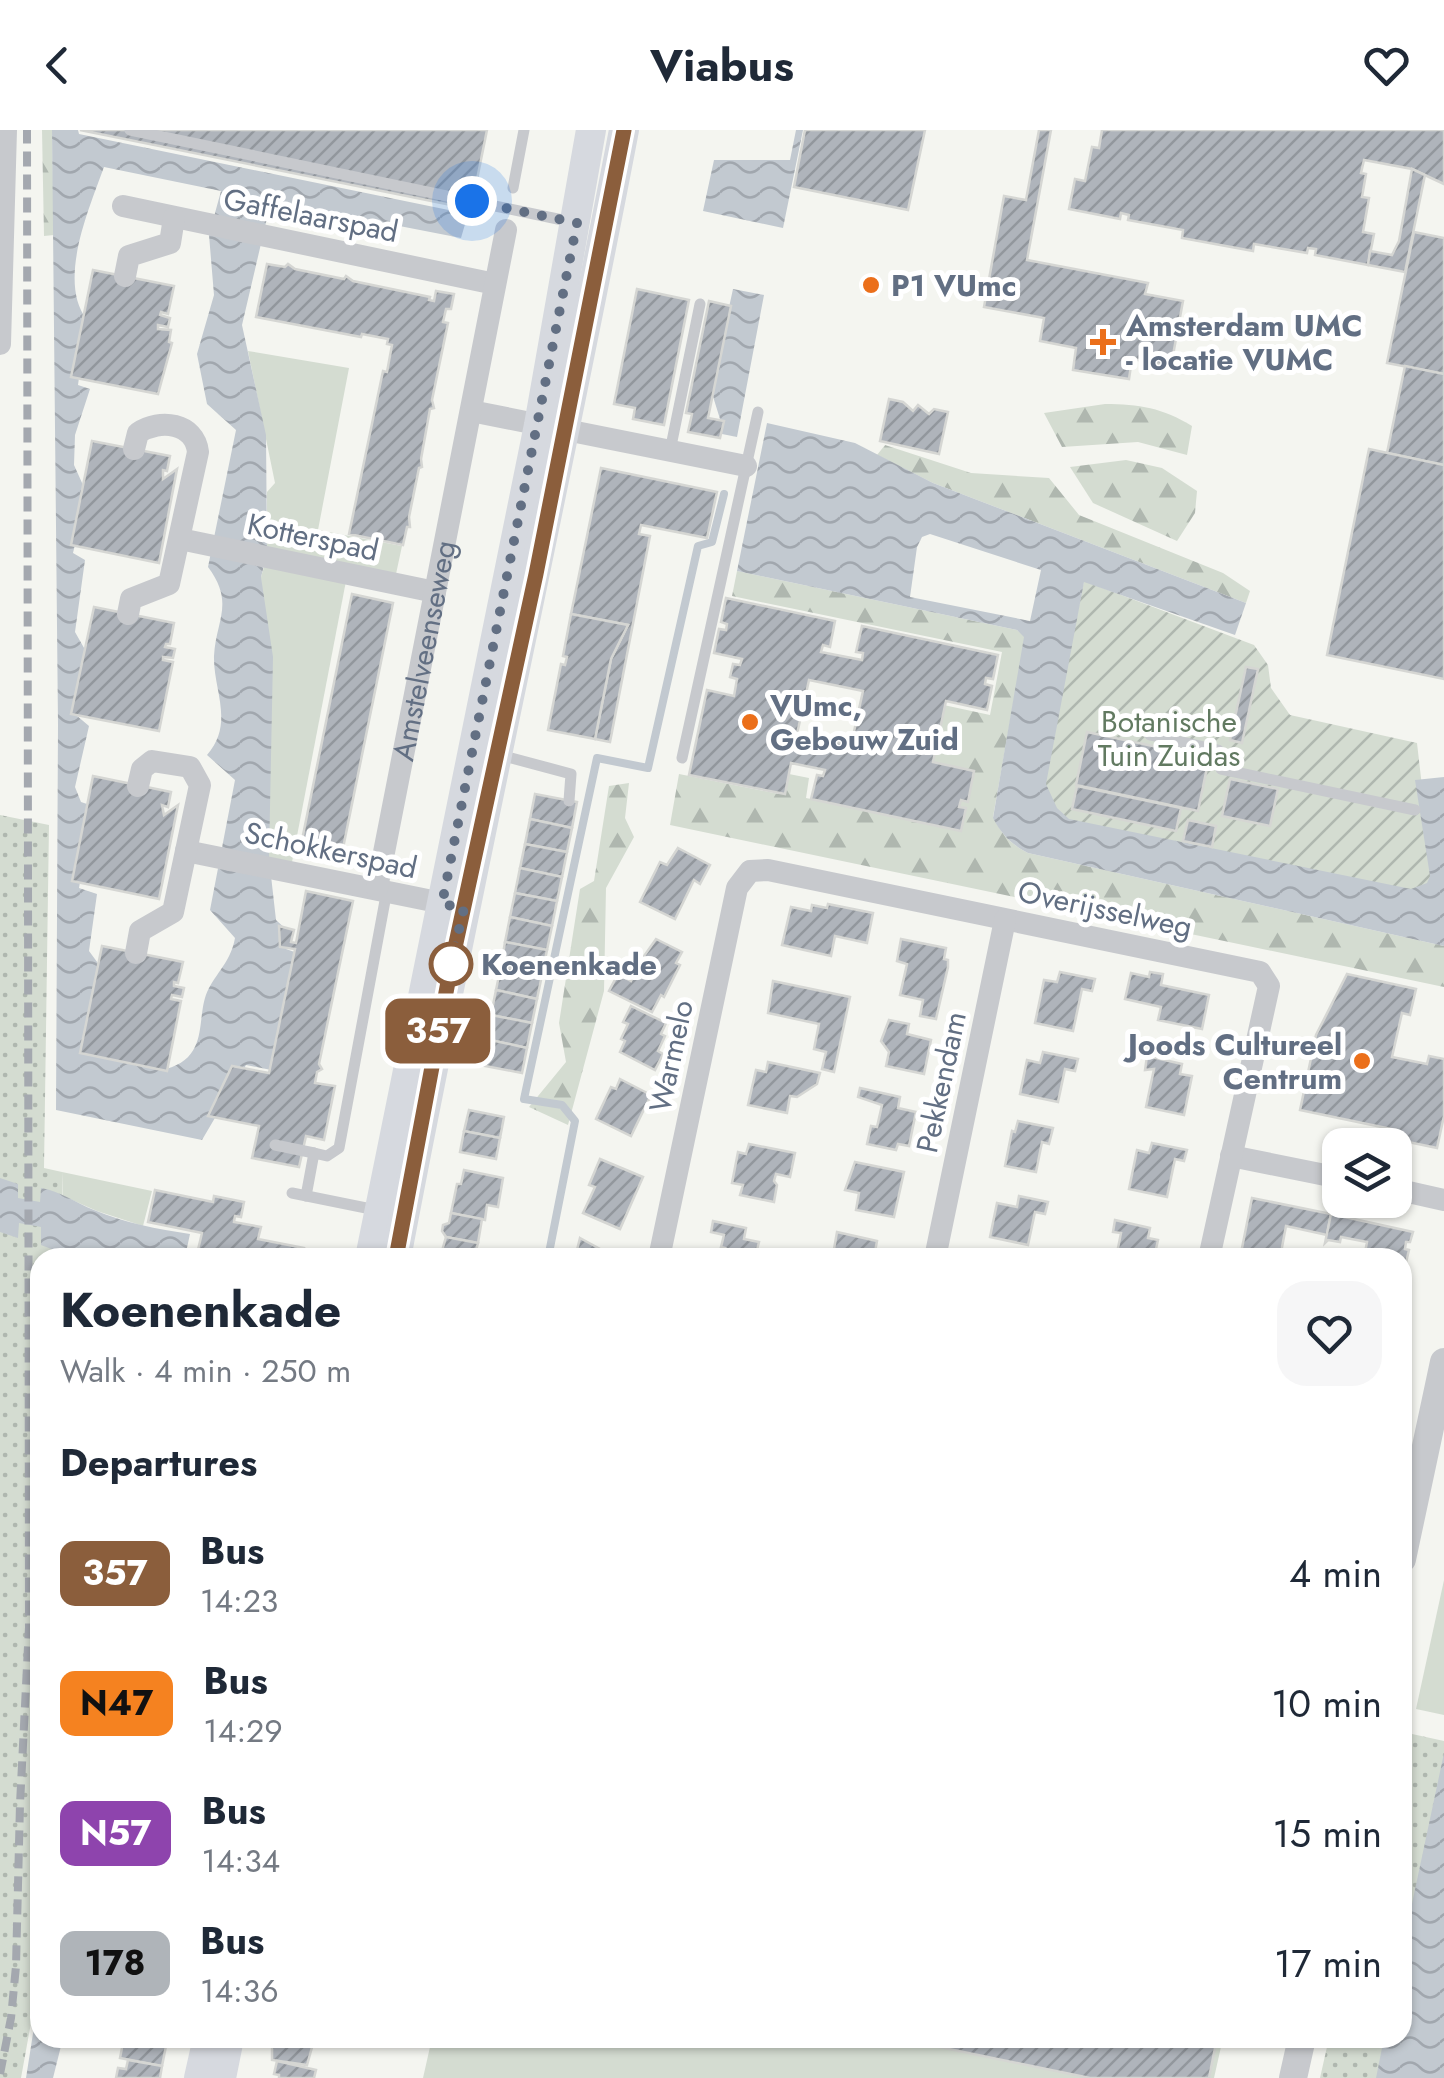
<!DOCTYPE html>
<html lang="en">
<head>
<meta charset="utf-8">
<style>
  :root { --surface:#fff; --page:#f6f6f7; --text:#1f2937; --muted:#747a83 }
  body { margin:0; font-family:Jost,sans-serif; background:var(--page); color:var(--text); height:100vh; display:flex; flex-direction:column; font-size:38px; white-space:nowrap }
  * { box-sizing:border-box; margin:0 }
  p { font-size:32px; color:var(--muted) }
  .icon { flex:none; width:55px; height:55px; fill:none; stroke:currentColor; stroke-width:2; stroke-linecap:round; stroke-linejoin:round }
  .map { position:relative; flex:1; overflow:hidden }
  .details { position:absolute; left:30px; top:1118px; width:1382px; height:800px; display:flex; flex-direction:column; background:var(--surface); border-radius:30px; box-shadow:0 2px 8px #0004 }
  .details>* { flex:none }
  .badge { padding:0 20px; border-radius:15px; font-size:35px; line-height:65px }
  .buttons { position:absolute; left:1322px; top:998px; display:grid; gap:20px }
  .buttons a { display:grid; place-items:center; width:90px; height:90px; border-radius:20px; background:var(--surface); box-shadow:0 2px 8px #0004; font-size:50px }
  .you { position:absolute; width:50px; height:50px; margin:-25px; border:8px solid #fff; border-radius:50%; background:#1a73e8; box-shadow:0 0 0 15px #1a73e833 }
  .map>.badge { position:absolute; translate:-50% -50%; box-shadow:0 0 0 5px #fff }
  h2 { padding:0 30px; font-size:38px; line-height:90px }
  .round { display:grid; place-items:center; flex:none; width:105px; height:105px; border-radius:30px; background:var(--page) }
  .summary { display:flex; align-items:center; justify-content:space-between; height:170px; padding:0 30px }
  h1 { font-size:48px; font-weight:700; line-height:75px }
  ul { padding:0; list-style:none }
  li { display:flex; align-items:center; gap:30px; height:130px; padding:0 30px }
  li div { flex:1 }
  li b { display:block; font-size:38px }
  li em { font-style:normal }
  li .badge { min-width:110px; font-weight:700; text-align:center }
  header { display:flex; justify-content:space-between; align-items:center; height:130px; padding:0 30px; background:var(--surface); font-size:45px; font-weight:700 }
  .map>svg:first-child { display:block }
  .grass { fill:#d4dcd1 }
  .forest { fill:url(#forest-firs) }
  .park { fill:url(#park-dots) }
  .garden { fill:url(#garden-furrows) }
  .water { fill:url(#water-waves); fill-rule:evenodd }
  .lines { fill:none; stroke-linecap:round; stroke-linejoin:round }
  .stream { stroke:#c2c9d0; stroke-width:8 }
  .building { fill:url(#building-hatch); stroke:#d5d6d3; stroke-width:2.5; fill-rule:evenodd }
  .service { stroke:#c7c9cd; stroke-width:11 }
  .minor { stroke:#c7c9cd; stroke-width:22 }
  .tertiary { stroke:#c7c9cd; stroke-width:28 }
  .secondary { stroke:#d6d9df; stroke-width:30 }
  .rail { stroke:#a4a8af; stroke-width:8; stroke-dasharray:15 8; stroke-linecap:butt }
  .line-casing { stroke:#fff; stroke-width:22 }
  .line { stroke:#8b5e3c; stroke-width:15 }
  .walk { stroke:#626f83; stroke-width:10; stroke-dasharray:0 18 }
  .poi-dot { fill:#eb6f1a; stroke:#fff; stroke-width:4 }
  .stop-dot { fill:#fff; stroke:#8b5e3c; stroke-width:5 }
  .labels { text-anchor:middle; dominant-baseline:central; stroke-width:10; stroke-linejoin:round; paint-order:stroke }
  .street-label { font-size:30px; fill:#626f83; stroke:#fff }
  .poi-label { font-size:30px; font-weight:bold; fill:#626f83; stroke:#fff; text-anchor:start }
  .park-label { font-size:30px; fill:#627a61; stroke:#fff }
  .stop-label { font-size:30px; font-weight:bold; fill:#626f83; stroke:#fff; text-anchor:start }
</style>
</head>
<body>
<header><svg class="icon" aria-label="back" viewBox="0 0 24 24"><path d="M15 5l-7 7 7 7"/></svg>Viabus<svg class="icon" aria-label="heart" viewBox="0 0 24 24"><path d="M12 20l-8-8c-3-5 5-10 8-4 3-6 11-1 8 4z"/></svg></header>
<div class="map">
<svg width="1444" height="1948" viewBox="0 0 1444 1948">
  <defs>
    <pattern id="forest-firs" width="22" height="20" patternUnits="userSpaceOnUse" patternTransform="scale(2.5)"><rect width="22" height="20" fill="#d4dcd1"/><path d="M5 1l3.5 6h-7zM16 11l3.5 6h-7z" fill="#afb7af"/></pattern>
    <pattern id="park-dots" width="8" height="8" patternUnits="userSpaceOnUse" patternTransform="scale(2.5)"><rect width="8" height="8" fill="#d4dcd1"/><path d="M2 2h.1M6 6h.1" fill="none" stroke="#afb7af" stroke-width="1.8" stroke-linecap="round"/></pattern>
    <pattern id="garden-furrows" width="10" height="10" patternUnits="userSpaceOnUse" patternTransform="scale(2.5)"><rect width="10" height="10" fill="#d4dcd1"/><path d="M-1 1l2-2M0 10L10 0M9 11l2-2" fill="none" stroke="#afb7af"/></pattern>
    <pattern id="water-waves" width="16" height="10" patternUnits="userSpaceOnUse" patternTransform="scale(2.5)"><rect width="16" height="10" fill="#c2c9d0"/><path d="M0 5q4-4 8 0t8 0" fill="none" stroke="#a1a7ae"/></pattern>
    <pattern id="building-hatch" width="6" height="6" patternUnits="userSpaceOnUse" patternTransform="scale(2.5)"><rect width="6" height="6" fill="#afb4bb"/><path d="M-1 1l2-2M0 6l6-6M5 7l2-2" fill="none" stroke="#92979d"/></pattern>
  </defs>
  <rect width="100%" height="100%" fill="#f4f5f0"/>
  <g class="grass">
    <path d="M248,221l101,17 -31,162 84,16 -6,28 -129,-27v-55l8,-9z"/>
    <path d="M264,437l82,14 -54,281 -23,-4 -8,-281z"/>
    <path d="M62,1042l90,19 -9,35 -46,-15 -34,-15z"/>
    <path d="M1444,1450v135l-28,-6z"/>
    <path d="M432,1908h791l-9,40h-791z"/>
  </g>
  <g class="forest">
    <path d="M42,0h10l2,105 -10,1z"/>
    <path d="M1105,274c34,0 58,4 87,22l-5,29 -49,-13 -76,5 -18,-34z"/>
    <path d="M885,315l86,28 78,5 30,37 144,58 27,18 -4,12 -313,-120 -56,-28z"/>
    <path d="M1126,330l36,8 35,23 -2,22 -18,28 -84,-38 -23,-36z"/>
    <path d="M737,441l280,59 8,7 -32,180c9,18 18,27 35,36l416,93v41l-774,-162 9,-51 100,20 5,-21 25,5 -3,20 144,29 -23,-65 12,-58 51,11 12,-63 -270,-56z"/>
    <path d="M629,653l-4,35 9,19 -28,51 -2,103 -36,134 -39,-18 37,-45 -7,-39 21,-134 14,-8 15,-95z"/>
  </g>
  <g class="park">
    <path d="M0,685l49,10 -5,343 18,4 2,85 -24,1v715l-19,105h-21z"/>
    <path d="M1403,1602l41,9v337h-124l9,-40h73z"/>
  </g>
  <path class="garden" d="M1084,451l170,64 14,20 3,23 19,27 127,28 7,61 20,59 -21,45 -389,-83z"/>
  <g class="water">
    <path d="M52,0h26l1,4 389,80 -7,24 -190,-37 -29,124 24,110 1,119 -6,23 12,80 -4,201 7,62 12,11 -2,18 14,5 -24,117 -30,-6 -44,75 -146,-30 2,-386zM104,37l117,24 -12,44 5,60 -17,59 10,50 29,26 -28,137c27,36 8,53 6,89 -1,34 21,67 -7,99l28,25 -25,130 25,28c-4,22 -16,32 -26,50 -15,28 3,68 -43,81l-63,-99 -14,-19 8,-57 -18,-6 14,-82 -12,-4 -6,-15 14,-61 -13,-11 12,-60 -13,-23 10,-72 -12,-7 14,-59 -13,-29 1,-30 15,-46 -12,-4 9,-65c-30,-39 2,-111 17,-153z"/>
    <path d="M796,0h7l-20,98 -80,-17 11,-51h76z"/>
    <path d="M733,159l31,6 -27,142 -20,-4 3,-14 -9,-29z"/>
    <path d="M767,293l88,20 78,40 313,120 -11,32 -151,-53 -38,202 11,24 12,11 342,70 16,-6 3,-7 -15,-96 29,-3v169l-416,-93c-17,-9 -26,-18 -35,-35l31,-181 -7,-7 -280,-59zM930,404l111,36 -11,51 -120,-24 7,-50 5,-10z"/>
    <path d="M0,1048l18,6v14l22,4 1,-14c19,3 35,15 53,22 31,13 63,19 96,24l-5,23h-113l-31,-12v-18l-22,-4 -1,15 -18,-6z"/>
    <path d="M1444,1623v325h-68l8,-40h18l1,-92z"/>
    <path d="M40,1859v49h23l-10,40h-27z"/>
  </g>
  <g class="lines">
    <path class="stream" d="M548,1128l27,-137 -13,-16 -38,-6 73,-341 51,10 50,-222 14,-4 12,-48"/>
  </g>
  <g class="building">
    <path d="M80,0h407l-16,79z"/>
    <path d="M805,0h120l-17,80 -114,-23z"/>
    <path d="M1039,0h12l-24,130 121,23 -3,11 38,7 -12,65 -39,-7 -3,20 -56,-9 3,-22 -36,-7 4,-23 -60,-11 20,-111 22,4z"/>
    <path d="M1102,0h342v54l-32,-15 -48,-9 -3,13 5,1 -4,23 7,1 -6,34 11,2 -6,31 -53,-10 1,-6 -8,-1 -1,5 -53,-9 -1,7 -71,-13 1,-8 -55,-10 1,-5 -8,-2 -1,6 -51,-10 6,-30 10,2 7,-34 7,1z"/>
    <path d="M1412,39l13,6 -20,97 -37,-7 2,-14 22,4 7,-14z"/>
    <path d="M1414,102l30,6v136l-57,-11z"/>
    <path d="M267,134l18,3 3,-3 7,5 49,10 2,-3 7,5 77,16 -1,3 5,1 2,-10 18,3 -3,15h-5l-3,13 5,1 -16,77 2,8 -4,1 -9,50 1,8 -3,1 -10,49 1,10h-3l-4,18 -54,-11 34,-163 4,1 5,-27 -5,-1 1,-5 -26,-5 -1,3 -105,-20z"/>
    <path d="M93,140l81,16 -6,28 -7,-2 -1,3 10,3 -2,9 -10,-2v4l13,1 -2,12 3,1 -14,51 -87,-17z"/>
    <path d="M637,159l52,11 -25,125 -31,-6 2,-11 -21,-4z"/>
    <path d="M709,171l22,5 -23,112 16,3 -4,17 -32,-6 4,-18 -6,-1z"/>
    <path d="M1405,236l39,8v91l-57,-12z"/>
    <path d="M889,269l14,3 10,9 5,-6 11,9 5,-5 14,3 -9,42 -59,-13z"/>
    <path d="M92,311l78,15 -3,15 -4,-1v9l14,-10 -18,94 -88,-18z"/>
    <path d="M1369,319l75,16v214l-117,-24z"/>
    <path d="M601,338l116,24 -10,46 -66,-13 -2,9 11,2 -40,206 -15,-3 16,-80 17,-34 -57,-11z"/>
    <path d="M352,464l41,9 -51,250 -41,-8z"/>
    <path d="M726,468l109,23 -5,26 -7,-2 -2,7 41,8 1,-7 -7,-1 6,-26 136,29 -5,24 -7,-1 -1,6 7,2 -5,24 -41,-9 -13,61 41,9 -6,31 -7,-2 -2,7 7,1 -5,23 -150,-32 6,-24 6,1 2,-6 -34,-7 -6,31 -96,-19 18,-85 27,6 3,-17 -7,-2 3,-13 7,1 2,-6 -28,-6 5,-24 7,1 1,-6 -6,-2zM809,550l54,11 -12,54 -54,-11z"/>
    <path d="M94,477l80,16 -4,21h-4l-1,3 10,2 -2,9 -10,-1v3l10,2 -14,69 -88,-17z"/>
    <path d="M571,484l57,11 -17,34 -16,80 -47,-9 13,-66 4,1 2,-8 -4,-1z"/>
    <path d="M1246,537l12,2 -16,74 -12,-3z"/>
    <path d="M1087,602l122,26 -11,53 -122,-26z"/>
    <path d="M93,646l78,16 -3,15 -6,-2 2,10 14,-10 -19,94 -87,-18z"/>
    <path d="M1230,649l48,10 -8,37 -48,-10z"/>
    <path d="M1077,656l104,22 -5,23 -104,-22z"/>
    <path d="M535,664l42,8 -5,26 -42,-9z"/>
    <path d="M530,689l42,9 -5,24 -42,-8z"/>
    <path d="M1188,690l28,6 -4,21 -29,-6z"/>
    <path d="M525,714l42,8 -5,25 -42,-9z"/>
    <path d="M678,718l32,17 -10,19 -6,-4 -19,39 -35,-17 20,-40 7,3z"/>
    <path d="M520,738l42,9 -5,24 -42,-8z"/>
    <path d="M306,761l47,10 -34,163 3,5 -5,3 -2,11 20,3 -11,54 -18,-4 -7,31 -47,-9 7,-32 -51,-10 24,-50 37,7 26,-124 -15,-2 -1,-21 15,4 -3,12 5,1z"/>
    <path d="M515,763l42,8 -5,25 -42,-9z"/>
    <path d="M828,774l45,9 -6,30 -32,-7 -4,20 -49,-11 9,-38 20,4 1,-6 15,3z"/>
    <path d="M510,787l42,9 -5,24 -42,-8z"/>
    <path d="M656,809l26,13 -6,11 4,2 -16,32 -3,-2 -9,17 -43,-21 9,-17 13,7 5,-11 -3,-9 9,-2z"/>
    <path d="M901,809l45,9 -2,11 4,1v7l-12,52 -16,-3 3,-16 -23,-5 7,-31 -10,-3z"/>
    <path d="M505,812l42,8 -5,25 -41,-9z"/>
    <path d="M102,816l81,16 -5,21 -4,-1v4l10,2 -2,9 -10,-2 -1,4 10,2 -14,70 -87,-18z"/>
    <path d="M501,836l41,9 -5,24 -41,-9z"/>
    <path d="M1060,842l35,7 -3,12 -10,-2 -9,42 -38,-8 9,-43 13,2z"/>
    <path d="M1150,842l13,2 -2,11 48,10 -7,34 -44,-9 3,-13 -36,-8 6,-26 18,4z"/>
    <path d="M1347,844l69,15 -6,26 -8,-2 -10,44 35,7 2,-8 15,3v57l-7,32 -43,-9 2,-9 -96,-20 16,-75z"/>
    <path d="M773,851l77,16 -16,75 -12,-3 4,-17 -12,-3 5,-25 -51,-11z"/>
    <path d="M496,860l41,9 -5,24 -41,-8z"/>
    <path d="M631,876l35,17 -5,11 4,2 -7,15 5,3 -8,16 -35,-18 5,-11 -4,-2 7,-15 -5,-2z"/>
    <path d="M491,885l41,8 -5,25 -41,-9z"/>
    <path d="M889,890l20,4 -2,10 24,6 -7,34 -38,-8 3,-14 -8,-11z"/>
    <path d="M486,909l41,9 -5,25 -42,-8z"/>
    <path d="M1043,922l35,7 -3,12 -10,-2 -7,33 -38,-8 7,-34 13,3z"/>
    <path d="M1147,926l35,8 -2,10 12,2 -8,39 -38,-8 8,-38 -9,1z"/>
    <path d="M768,932l52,11 -3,11 -20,13 -7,-1 -3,17 -39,-8 8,-35 10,2z"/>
    <path d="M620,949l31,16 -20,41 -35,-17 15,-32 5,2z"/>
    <path d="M860,958l40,9 -2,11 18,4 -7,34 -11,-2 -2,6 -29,-6 4,-18 6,1 5,-22 -24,-8z"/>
    <path d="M469,980l35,7 -4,21 -36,-7z"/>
    <path d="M1018,991l35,7 -4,16 -7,-2 -6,30 -31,-6 7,-35 3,1z"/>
    <path d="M464,1001l36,7 -4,21 -36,-7z"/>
    <path d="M1152,1013l35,7 -3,11 -9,-2 -8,38 -38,-8 8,-39 12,3z"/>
    <path d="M749,1014l46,9 -5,24 -14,-3 -2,7 3,4 -3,17 -34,-7 3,-10 -11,-2 6,-31 8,2z"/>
    <path d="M600,1029l43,18 -23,52 -37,-16 12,-26 -6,-2z"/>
    <path d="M855,1032l49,10 -10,45 -38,-7 3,-17 -14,-3z"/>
    <path d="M464,1040l39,8 -5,29 -11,-2 -2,15 -34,-7 6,-29h4z"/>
    <path d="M155,1060l58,12 1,-6 30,6 -3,15 -6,-1 -1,6 27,5 -3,12 46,9 -2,10h-106l6,-25 -54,-11z"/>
    <path d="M1019,1066l29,6 -3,12 -10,-2 -7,33 -38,-8 7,-34 20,4z"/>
    <path d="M1252,1068l79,16 -4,21 -41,-9 -6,32h-40z"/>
    <path d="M451,1083l31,6 -4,24 -32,-6 -4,-6 1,-6 6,-2z"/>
    <path d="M1331,1084l82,18 -3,10h-4l-1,7 4,1 -7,29v-21h-38l3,-16 -26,-5 -1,5 -12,-2 -3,3z"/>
    <path d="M1115,1090l35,8 -2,10 10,2 -4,18h-38l5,-25 -8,-1z"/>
    <path d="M713,1091l33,7 -2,11 15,3 -4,16h-36l6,-10 -4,-1 3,-12 -13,-3z"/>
    <path d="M837,1102l40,9 -2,11 11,3v3h-40l1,-7 -13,-2z"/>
    <path d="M446,1107l32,6 -3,11 7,4h-42z"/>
    <path d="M580,1108l31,17v3h-36z"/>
    <path d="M124,1908l42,8 -4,20 -42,-8z"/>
    <path d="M272,1908l42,2 -7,25 -35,-5z"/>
    <path d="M896,1908h321l-8,40h-119z"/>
    <path d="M128,1930l34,6 -2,12h-44l2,-10 8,1z"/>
    <path d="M277,1931l39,9 -2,8h-35v-3l-5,-1z"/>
  </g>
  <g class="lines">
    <g class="service">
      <path d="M130,0l442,92"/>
      <path d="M513,58l11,-58"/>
      <path d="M670,321l30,-147"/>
      <path d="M1150,605l68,15 3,19 194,41"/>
      <path d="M500,625l71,19 -2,27"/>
      <path d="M682,628l76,-346"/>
      <path d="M275,1015l39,8"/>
      <path d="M292,1063l84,17"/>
      <path d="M306,1066l8,-43 13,3 12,-8 48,-258"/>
    </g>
    <g class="minor">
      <path d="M123,76l372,78"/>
      <path d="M125,146l4,-20 41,-13 4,-25"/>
      <path d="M0,214l6,-214"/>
      <path d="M471,281l275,55"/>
      <path d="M180,409l255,53"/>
      <path d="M128,484l3,-15 38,-15 29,-132c-3,-29 -38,-34 -60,-19l-4,16"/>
      <path d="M186,721l271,55"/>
      <path id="s1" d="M377,758l129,-658"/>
      <path d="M136,823l4,-22 33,-19 27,-127 -10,-18 -38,-6 -10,8 -4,17"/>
      <path d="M1231,1026l109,22"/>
      <path d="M1395,1059l49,11"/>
      <path d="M659,1128l78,-370 13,-17 18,-1 492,102 9,14 -60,272"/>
      <path d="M935,1128l70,-338"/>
    </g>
    <g class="tertiary">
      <path d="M1402,1429l42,-197"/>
      <path d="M1293,1948l9,-40"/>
    </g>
    <g class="secondary">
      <path d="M370,1128l169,-833 52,-295"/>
      <path d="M396,1128c71,-377 156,-751 228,-1128"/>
      <path d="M199,1948l9,-40"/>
      <path d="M221,1948l8,-40"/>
    </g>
    <path class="rail" d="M0,1944l11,-56 5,-52 4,-162 9,-177 -2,-1497"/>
  </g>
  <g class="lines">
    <g class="line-casing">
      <path id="line" d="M396,1128l55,-292 85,-392 88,-444"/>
    </g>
    <use href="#line" class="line"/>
    <path class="walk" d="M451,834l13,-56 -22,-4 135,-681 -105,-22"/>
  </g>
  <g class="poi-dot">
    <circle cx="871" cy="155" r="10"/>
    <path d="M1098 197h10v10h10v10h-10v10h-10v-10h-10v-10h10z"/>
    <circle cx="750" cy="592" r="10"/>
    <circle cx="1362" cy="931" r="10"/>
  </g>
  <circle class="stop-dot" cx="451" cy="834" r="20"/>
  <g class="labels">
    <g class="street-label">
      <text transform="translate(311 85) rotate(11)">Gaffelaarspad</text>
      <text transform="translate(313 407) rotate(12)">Kotterspad</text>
      <text stroke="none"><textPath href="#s1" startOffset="242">Amstelveenseweg</textPath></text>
      <text transform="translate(331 720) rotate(12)">Schokkerspad</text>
      <text transform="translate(1105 779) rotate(12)">Overijsselweg</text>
      <text transform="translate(671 926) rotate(-78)">Warmelo</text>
      <text transform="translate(941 952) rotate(-78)">Pekkendam</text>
    </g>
    <g class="poi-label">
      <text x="891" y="155">P1 VUmc</text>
      <text x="1126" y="195">Amsterdam UMC<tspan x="1126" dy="34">- locatie VUMC</tspan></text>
      <text x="770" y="575">VUmc,<tspan x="770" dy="34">Gebouw Zuid</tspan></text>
      <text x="1342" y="914" text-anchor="end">Joods Cultureel<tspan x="1342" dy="34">Centrum</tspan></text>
    </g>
    <g class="park-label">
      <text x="1169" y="591">Botanische<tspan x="1169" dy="34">Tuin Zuidas</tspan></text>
    </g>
    <g class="stop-label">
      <text x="481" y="834">Koenenkade</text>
    </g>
  </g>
</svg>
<div class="buttons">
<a><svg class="icon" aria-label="layers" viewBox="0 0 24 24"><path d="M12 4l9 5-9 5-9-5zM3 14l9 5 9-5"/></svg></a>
</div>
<div class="you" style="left:472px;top:71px"></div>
<b class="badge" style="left:438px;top:901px;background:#8b5e3c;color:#fff">357</b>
<section class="details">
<div class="summary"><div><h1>Koenenkade</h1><p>Walk · 4 min · 250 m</p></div><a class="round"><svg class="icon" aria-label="heart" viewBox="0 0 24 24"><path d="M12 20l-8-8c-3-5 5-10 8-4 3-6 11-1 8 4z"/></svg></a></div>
<h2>Departures</h2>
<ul>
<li><span class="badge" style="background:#8b5e3c;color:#fff">357</span><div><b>Bus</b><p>14:23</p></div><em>4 min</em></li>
<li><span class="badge" style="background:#f58220;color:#111">N47</span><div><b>Bus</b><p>14:29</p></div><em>10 min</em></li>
<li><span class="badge" style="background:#8e44ad;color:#fff">N57</span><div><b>Bus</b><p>14:34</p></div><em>15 min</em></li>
<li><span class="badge" style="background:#afb4b9;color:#111">178</span><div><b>Bus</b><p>14:36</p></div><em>17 min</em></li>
</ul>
</section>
</div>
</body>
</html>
